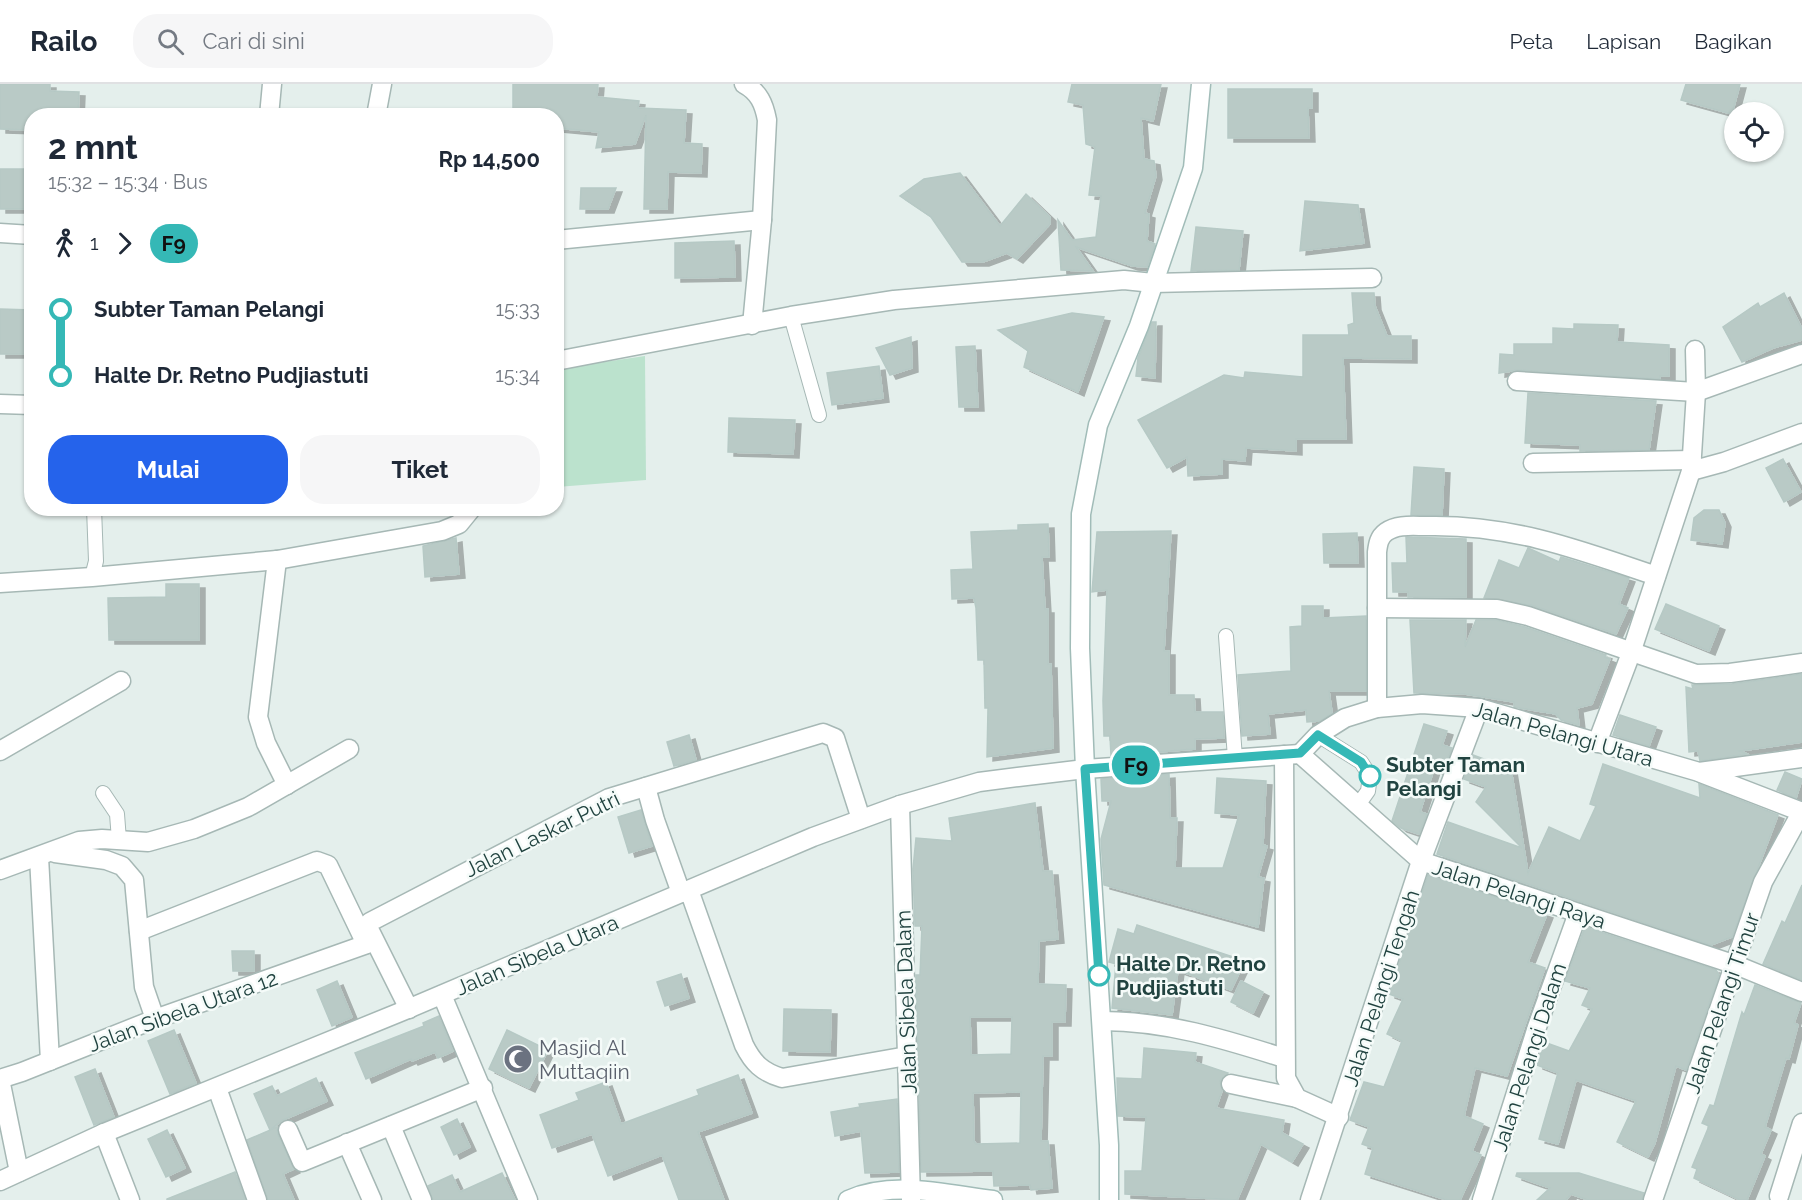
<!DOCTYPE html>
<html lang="id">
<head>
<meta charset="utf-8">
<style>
  :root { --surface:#fff; --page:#f6f6f7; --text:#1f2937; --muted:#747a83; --line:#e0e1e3; --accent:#2563eb }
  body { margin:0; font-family:Raleway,sans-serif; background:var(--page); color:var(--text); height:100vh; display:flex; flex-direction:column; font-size:22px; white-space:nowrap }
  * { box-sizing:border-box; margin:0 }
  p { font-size:20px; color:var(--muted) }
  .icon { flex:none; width:33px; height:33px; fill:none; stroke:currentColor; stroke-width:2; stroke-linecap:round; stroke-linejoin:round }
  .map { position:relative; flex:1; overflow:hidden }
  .panel { position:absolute; left:24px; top:24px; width:540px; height:408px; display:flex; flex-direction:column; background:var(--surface); border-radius:24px; box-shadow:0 2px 4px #0004 }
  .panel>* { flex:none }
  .badge { padding:0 12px; border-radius:20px; font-size:21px; line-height:39px }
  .fabs { position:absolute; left:1724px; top:18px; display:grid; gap:12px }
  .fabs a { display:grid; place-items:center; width:60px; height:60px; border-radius:50%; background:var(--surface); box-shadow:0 2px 4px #0004; font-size:30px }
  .map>.badge { position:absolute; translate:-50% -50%; box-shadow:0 0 0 3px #fff }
  .legs { display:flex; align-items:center; gap:9px; height:66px; padding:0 24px; font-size:20px }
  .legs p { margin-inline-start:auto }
  .summary { display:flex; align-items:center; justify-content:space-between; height:102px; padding:0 24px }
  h1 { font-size:33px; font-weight:700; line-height:45px }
  .primary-button { display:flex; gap:12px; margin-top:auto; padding:12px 24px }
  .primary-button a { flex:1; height:69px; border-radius:24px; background:var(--accent); color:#fff; font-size:24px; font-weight:700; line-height:69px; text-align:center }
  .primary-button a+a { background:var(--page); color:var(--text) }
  ul { padding:0 24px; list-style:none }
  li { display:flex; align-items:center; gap:21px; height:66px; font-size:22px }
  li i { display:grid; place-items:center; width:9px; height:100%; margin:0 8px; background:currentColor }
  li i::after { content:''; width:15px; height:15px; margin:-8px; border:4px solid; border-radius:50%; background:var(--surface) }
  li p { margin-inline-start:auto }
  li:first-child i { background:linear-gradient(#0000 50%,currentColor 0) }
  li:last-child i { background:linear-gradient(currentColor 50%,#0000 0) }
  header { display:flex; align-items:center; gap:36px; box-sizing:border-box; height:84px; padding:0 30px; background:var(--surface); border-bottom:2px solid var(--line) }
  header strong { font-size:28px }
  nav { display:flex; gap:33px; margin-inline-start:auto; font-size:21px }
  .search { width:420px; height:54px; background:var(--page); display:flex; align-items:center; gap:15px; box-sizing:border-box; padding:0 21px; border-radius:24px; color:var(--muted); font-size:22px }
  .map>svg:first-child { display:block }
  .green { fill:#bbe2cd }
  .building { fill:#b9cac6; stroke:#b6c9c5; stroke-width:1.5; fill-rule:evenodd; filter:url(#shadow) }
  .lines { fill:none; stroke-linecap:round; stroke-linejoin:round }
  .lane-casing { stroke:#a6b8b5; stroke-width:16 }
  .street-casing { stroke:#a6b8b5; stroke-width:21 }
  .secondary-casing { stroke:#a1bcb8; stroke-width:21 }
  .lane { stroke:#fff; stroke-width:14 }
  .street { stroke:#fff; stroke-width:18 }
  .secondary { stroke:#fff; stroke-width:18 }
  .line-1-casing { stroke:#fff; stroke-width:14 }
  .line-1 { stroke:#35b8b6; stroke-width:9 }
  .stop-1-dot { fill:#fff; stroke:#35b8b6; stroke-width:3 }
  .labels { text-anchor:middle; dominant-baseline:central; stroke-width:5; stroke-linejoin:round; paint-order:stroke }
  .street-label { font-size:21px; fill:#214340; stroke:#f5fbf9 }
  .stop-label { font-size:21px; font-weight:bold; fill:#214340; stroke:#f5fbf9; text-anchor:start }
  .worship-label { font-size:21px; fill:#5b616d; stroke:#f5fbf9; text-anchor:start }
</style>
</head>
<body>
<header>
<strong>Railo</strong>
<div class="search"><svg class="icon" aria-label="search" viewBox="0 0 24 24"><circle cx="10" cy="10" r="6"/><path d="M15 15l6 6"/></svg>Cari di sini</div>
<nav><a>Peta</a><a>Lapisan</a><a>Bagikan</a></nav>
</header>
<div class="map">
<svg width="1802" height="1116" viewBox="0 0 1802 1116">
  <defs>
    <filter id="shadow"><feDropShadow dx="6" dy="4" stdDeviation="0" flood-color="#0004"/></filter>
  </defs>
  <rect width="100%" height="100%" fill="#e4efec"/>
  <path class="green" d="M645,272l1,124 -89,7 -1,-118z"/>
  <g class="building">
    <path d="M0,0h50v7l29,1 -1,24h-46v14l-32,-1z"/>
    <path d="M513,0h85l-1,13 42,4 -1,7 48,2 -2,33 18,1 -1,29 -33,-1 -1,37h-23l2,-94 -11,29 -39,4 3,-16 -43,-4v-12h-43z"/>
    <path d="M1072,0h89l-8,37 -12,-3 3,41 10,2 2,15 -11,37 4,1 -2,27 8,3 -8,23 -15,-1 -56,-19 17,24 -32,-1 -3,-50 14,20 24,-3 5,-41 -12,-1 6,-48 -9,-3 -3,-39 -15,-3z"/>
    <path d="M1686,0h54l-8,30 -51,-14z"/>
    <path d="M1228,5h84v19h-4l1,30h-81z"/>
    <rect x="0" y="85" width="32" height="40"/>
    <path d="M960,89l40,53 26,-32 24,23v7l-33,35 -10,-6 -24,9h-21l-31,-45 -31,-21 24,-17z"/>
    <path d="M581,104h35l-8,21h-28z"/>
    <path d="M1305,117l53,4 6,38 -64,8z"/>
    <path d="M1196,143l47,4 -4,39 -48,1z"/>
    <path d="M734,157l1,36 -60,1v-35z"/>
    <path d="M1352,209h22l1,13 12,30h24v23l-68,-1 3,81h-50v12l-50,-3 -1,13 -23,-2v15l-34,2 -1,-19 -20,11 -29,-48 86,-45 20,3 1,-6 58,5v-42h46l-1,-10 6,-2z"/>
    <path d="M1784,209l18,36v11l-29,8 -31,14 -19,-35 35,-24 2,4z"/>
    <path d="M0,225l32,1v44h-32z"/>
    <path d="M1072,229l32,4 -26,75 -54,-25 4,-16 -30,-21z"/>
    <path d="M1152,238h4l-1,56 -19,-2 2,-18z"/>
    <path d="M1574,240l44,1 -1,17 52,3v31h-9v3l-142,-9 -19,3 1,-19 14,1v-11h39v-16l21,1z"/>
    <path d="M911,253l1,31 -22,7 -14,-27z"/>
    <path d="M975,262l3,61h-19l-3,-60z"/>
    <path d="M879,282l4,32 -51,7 -5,-32z"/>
    <path d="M1528,309l128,8 -7,49 -69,1v-6l-55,-2z"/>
    <path d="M729,334l66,2 -2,34 -65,-2z"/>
    <path d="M1783,375l18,33 -17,10 -18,-34z"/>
    <path d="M1414,383l30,2 -2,46h-31z"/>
    <path d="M1704,426h15l6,13 -3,21 -31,-4 3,-22z"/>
    <path d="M1048,440l1,33h-7l3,52h3v55h3l2,84 -66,9 1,-49h-3l-1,-48h-6l-2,-52 -2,-10 -22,1 -1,-29 22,-1 -2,-37 47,-2v-5z"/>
    <path d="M1171,447l-7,120h5v44h25l1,17h28l1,26 -29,1v10l-84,7 -1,-20h-6l-1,-35 4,-111 -15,2 5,-60z"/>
    <path d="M1357,449l1,30h-34l-1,-29z"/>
    <path d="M1406,453l60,2v58h-58v-5h-15l-1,-29h15z"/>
    <path d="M456,454l3,36 -34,3 -2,-31z"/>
    <path d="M1528,464l31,14 2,-5 68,21 -10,26 9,4 -12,26 -85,-29 -47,-7 15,-38 20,8z"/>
    <path d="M166,500h33v56h-90l-1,-42 58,-1z"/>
    <path d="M1666,520l53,22 -10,25 -54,-22z"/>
    <path d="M1302,522h21v12l43,-2v75h-37l3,22 -12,8 -13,1 -1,-12 -38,4 2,20 -28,2 -4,-61 53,-4 -1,-44 12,-1z"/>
    <path d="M1410,536h56l-1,27 11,-27h20l29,7 81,28 -1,2 5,2 -18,45 -15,4 2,17 -18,-5 -5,-6 -42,-7v-5l-49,-8 -51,-1z"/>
    <path d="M1802,590v68l-62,9 7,3 -47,7 -2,-10 -9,1 -3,-65 7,2 -1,-4 40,-1z"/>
    <path d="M1620,631l36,12 -7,19 -36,-11z"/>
    <path d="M1424,640l23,7 -5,14 10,3 -9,24 -9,-3 -14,43 7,2 -8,20 -18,-6 -9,-7z"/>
    <path d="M689,651l7,25 -22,6 -7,-24z"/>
    <path d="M1473,671l38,14 17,104 21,-46 31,14 16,-35 -6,-2 13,-40 97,34 -1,-14 79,31 -46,122 -21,8 -274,-91 11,-32 74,26 -46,-46 10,-15 -22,-8z"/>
    <path d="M1785,688l17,7 -6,19 -19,-8z"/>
    <path d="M1169,690l1,44h7l-2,50h48l16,-53 -24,-2 2,-35 49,3 -3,64 4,1 -9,31 6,1 -6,49 -154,-42 -3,-46 10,-38h-9l-1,-22z"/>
    <path d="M1035,719l8,68h9l6,68 -19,2 -1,43 28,1 -1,37h-13v34h-9l-2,85h7l4,47 -21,2 -1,-5 -36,1 -1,-15 -72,1 -5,-197h4l2,-49h-7l-2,-57 3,-31 36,3 -3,-23zM970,933h42l-1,37 -40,1zM1021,1008l-1,51 -44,1 -2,-3 -1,-48z"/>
    <path d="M641,726l11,36 -23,7 -11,-36z"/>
    <path d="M1428,791l119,39 -19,48 17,6 -38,108 -32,-8 -11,48 19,8 -11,27 9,4 -21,45h-13l-82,-26 8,-26 -11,-4 7,-17 -19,-7 14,-38 20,5 18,-46 -15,-7 16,-35 -14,-5z"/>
    <path d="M1802,801v95l-39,-16 19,-43 3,2z"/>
    <path d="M1137,841l108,36 -14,29 -53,-20 -6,45 -60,-7 4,-44 -7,-2 9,-33 16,5z"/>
    <path d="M1585,843l131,43 3,5 -33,95 -10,-4 -21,77 -7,14 -31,-15 19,-41 -60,-21 -18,64 -19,-5 19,-66 -21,-8 7,-23 25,9 23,-42 -10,-4 8,-17 -25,-7z"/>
    <path d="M232,867h22v20h-21z"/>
    <path d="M681,890l8,24 -24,8 -8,-24z"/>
    <path d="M337,897l15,36 -20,9 -15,-36z"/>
    <path d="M1241,897l22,11 -10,21 -22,-11z"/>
    <path d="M1755,901l46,18 -7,20 4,2 -9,34 -3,-1 -21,69 6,3 -10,24 4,2 -18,44h-7l-46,-22 3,-9 -5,-2 17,-41 -7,-3 8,-18 4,1 28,-94 2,3z"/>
    <path d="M784,925l47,1 -1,42 -47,-1z"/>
    <path d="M439,932l14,35 -15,7 -3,-6 -23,9 -1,-2 -45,20 -11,-26 69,-27 -1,-3z"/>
    <path d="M174,946l22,53 -26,11 -22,-53z"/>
    <path d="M507,946l41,20 -19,38 -40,-19z"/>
    <path d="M1144,964l52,5 -1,9 33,11 -8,8 2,10 -6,17 68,12 -2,13 21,11 -11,18 -31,-18 -24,56 -112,-6v-23h17l4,-54 -28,-1 -1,-38 25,1z"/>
    <path d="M95,985l19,48 -20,8 -19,-48z"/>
    <path d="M738,991l14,38 -54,19 26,68h-45l-17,-45 -54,21 -16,-42 -40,14 -12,-33 39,-15 -3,-7 30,-11 15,42 78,-29 -2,-5z"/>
    <path d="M316,994l11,23 -44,19 -13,10 -16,-36 18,-8 5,10z"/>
    <path d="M897,1015l2,73 -34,1 -4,-42 -26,5 -4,-24 29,-5 -1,-3z"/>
    <path d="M457,1035l13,28 -16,8 -13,-28z"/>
    <path d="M277,1043l1,8 16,34 -11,5 11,26h-26l-21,-60z"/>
    <path d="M167,1046l18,38 -19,9 -18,-38z"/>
    <path d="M235,1088l10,28h-78v-1z"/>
    <path d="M502,1089l13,27h-82l-5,-14 24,-11 8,17z"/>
    <path d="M1517,1089h62l65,20 -2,7h-54l-17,-6 -5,6h-29l13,-12 -34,-12z"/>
  </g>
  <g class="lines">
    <g class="lane-casing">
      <g id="lane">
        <path d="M791,232l28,99"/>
        <path d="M92,493l4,-16 -2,-53"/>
        <path d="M1226,552l9,122"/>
        <path d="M1318,651l43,27 9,14 -2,15 -10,14"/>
        <path d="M103,709l14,21 2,26"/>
      </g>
    </g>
    <g class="street-casing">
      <g id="street">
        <path d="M744,0c15,8 20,20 23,36l-5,100 -10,105"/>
        <path d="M269,32l3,-32"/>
        <path d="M376,32l6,-32"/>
        <path d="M0,149l32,2"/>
        <path d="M556,156l206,-20"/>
        <path d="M556,277l235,-45 103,-16 230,-20 29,3 219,-5"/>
        <path d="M1517,297l179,11 106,-38"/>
        <path d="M0,320l32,1"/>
        <path d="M1533,379l159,-3"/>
        <path d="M1691,387l33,-9 78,-29"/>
        <path d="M277,476l-19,157 8,26 21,42"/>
        <path d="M0,499l92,-6 185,-17 165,-29 17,-7 13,-16"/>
        <path d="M1377,524l120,1 31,7 168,58 34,-1 72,-10"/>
        <path d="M1377,624v-156c1,-8 2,-15 9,-20 11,-8 27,-6 40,-6 84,-2 152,23 230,50"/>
        <path d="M1597,659l34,-90 60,-182 5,-79 -1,-42"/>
        <path d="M0,667l121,-70"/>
        <path d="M1300,670l18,-19 27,-17 32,-10 45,-4 57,4 220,64 103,-14"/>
        <path d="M1284,671l2,323 11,20 42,19"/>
        <path d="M1701,689l101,39"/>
        <path d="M646,703l9,33 26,73"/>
        <path d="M900,721l11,395"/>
        <path d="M55,769l51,7 16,6 12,14 10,107 11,32"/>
        <path d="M39,773l11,204"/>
        <path d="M0,786l79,-29 23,-2 46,3 46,-13 54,-22 101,-58"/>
        <path d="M689,806l55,155c9,18 18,27 38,33l125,-22"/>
        <path d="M139,847l178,-70 11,4 38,79"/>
        <path d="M442,911l86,205"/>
        <path d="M409,925l-40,-80 1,-7 239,-124 214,-65 12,5 26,81"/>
        <path d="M1102,937c64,0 122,18 182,37"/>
        <path d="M0,995l22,-7 133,-53 212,-75"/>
        <path d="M0,995l19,93"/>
        <path d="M1231,1000l66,14"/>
        <path d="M217,1004l40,112"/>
        <path d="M391,1042l31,74"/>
        <path d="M288,1046l14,32 181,-74"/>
        <path d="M104,1049l26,67"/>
        <path d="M347,1059l25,57"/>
        <path d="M0,1097l104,-48 299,-122 410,-174 87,-32 79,-23 39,-5 67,-8 215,-15 121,107 315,104 66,27"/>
        <path d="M1779,1112l23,-73"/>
        <path d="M1310,1116l111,-339 58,-153"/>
        <path d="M1482,1116l55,-173 41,-114"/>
        <path d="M1653,1116l110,-318 39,-71"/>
      </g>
    </g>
    <g class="secondary-casing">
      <g id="secondary">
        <path d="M848,1116c45,-20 98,-6 145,0"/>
        <path d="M1109,1116v-55l-24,-376 -5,-121 1,-134 17,-89 41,-99 54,-158 8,-84"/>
      </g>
    </g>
    <use href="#lane" class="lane"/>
    <use href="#street" class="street"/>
    <use href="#secondary" class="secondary"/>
  </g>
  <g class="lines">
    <g class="line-1-casing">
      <path id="line-1" d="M1099,891l-14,-206 215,-16 18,-18 43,27 9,14"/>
    </g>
    <use href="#line-1" class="line-1"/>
  </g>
  <defs>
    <g id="mosque-disc" transform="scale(1.5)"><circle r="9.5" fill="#6b7280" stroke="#f5fbf9"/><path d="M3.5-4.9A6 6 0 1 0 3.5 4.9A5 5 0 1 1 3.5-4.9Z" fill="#fff"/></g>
  </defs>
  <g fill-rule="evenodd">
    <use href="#mosque-disc" x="518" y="975"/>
  </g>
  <g class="stop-1-dot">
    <circle cx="1370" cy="692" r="10"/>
    <circle cx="1099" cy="891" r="10"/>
  </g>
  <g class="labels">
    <g class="street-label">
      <text transform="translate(1563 650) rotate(16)">Jalan Pelangi Utara</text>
      <text transform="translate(542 750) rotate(-26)">Jalan Laskar Putri</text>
      <text transform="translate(1519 810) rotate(18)">Jalan Pelangi Raya</text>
      <text transform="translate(537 871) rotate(-23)">Jalan Sibela Utara</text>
      <text transform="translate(1381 904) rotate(-72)">Jalan Pelangi Tengah</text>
      <text transform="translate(906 918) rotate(-92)">Jalan Sibela Dalam</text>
      <text transform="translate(1722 919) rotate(-71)">Jalan Pelangi Timur</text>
      <text transform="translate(183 927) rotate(-20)">Jalan Sibela Utara 12</text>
      <text transform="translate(1529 973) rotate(-72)">Jalan Pelangi Dalam</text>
    </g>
    <g class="stop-label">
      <text x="1386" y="680">Subter Taman<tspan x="1386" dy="24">Pelangi</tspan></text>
      <text x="1116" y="879">Halte Dr. Retno<tspan x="1116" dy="24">Pudjiastuti</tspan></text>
    </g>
    <g class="worship-label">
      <text x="539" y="963">Masjid Al<tspan x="539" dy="24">Muttaqiin</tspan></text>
    </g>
  </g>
</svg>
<div class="fabs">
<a><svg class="icon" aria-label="locate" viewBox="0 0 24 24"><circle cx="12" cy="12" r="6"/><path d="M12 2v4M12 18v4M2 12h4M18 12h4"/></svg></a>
</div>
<b class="badge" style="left:1136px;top:681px;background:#35b8b6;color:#111">F9</b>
<section class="panel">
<div class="summary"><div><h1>2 mnt</h1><p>15:32 – 15:34 · Bus</p></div><b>Rp 14,500</b></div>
<div class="legs"><svg class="icon" aria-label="walk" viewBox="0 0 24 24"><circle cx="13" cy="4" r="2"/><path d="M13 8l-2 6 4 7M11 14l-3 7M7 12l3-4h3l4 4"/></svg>1<svg class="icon" aria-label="forward" viewBox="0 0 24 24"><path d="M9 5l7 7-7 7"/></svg><b class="badge" style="background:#35b8b6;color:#111">F9</b></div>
<ul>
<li><i style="color:#35b8b6"></i><b>Subter Taman Pelangi</b><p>15:33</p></li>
<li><i style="color:#35b8b6"></i><b>Halte Dr. Retno Pudjiastuti</b><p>15:34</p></li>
</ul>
<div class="primary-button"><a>Mulai</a><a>Tiket</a></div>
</section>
</div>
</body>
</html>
